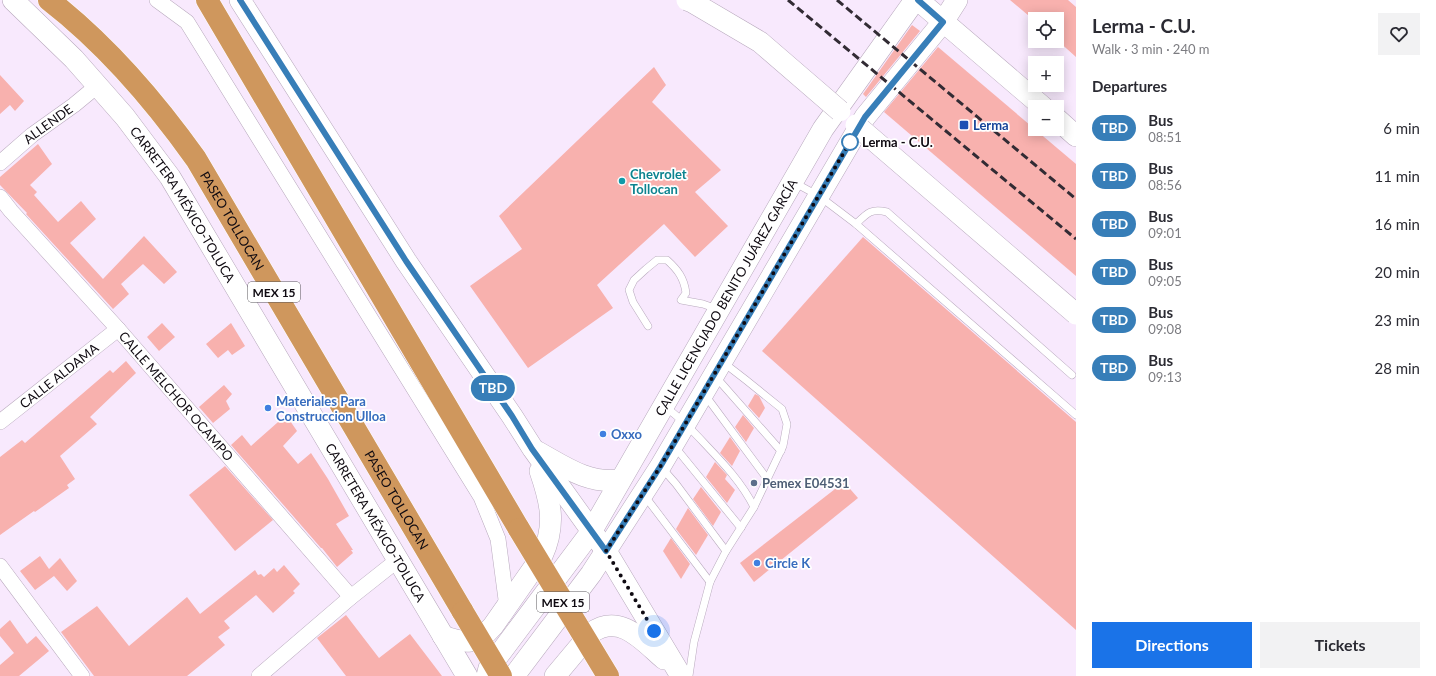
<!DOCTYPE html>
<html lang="en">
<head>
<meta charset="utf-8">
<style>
  :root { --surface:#fff; --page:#f2f2f3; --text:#2b2b33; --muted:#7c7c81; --accent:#1a73e8 }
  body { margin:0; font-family:Lato,sans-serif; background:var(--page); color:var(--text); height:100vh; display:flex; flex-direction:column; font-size:15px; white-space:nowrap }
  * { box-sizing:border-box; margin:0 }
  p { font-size:13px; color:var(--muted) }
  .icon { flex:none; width:22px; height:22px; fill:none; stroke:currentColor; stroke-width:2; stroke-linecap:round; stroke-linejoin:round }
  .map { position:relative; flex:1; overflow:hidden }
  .details { display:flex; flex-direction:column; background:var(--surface); width:360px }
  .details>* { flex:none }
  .badge { padding:0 8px; border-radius:13px; font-size:14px; line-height:26px }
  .fabs { position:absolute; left:1028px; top:12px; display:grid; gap:8px }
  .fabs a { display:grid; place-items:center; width:36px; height:36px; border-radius:0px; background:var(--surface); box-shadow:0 2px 10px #0003; font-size:20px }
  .you { position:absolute; width:20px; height:20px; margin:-10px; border:3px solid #fff; border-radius:50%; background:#1a73e8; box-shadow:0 0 0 6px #1a73e833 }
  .map>.badge { position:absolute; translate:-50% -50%; box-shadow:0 0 0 2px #fff }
  h2 { padding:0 16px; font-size:15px; line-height:36px }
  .round { display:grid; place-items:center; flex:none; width:42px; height:42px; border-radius:0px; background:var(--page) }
  .overview { display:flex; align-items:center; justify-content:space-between; height:68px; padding:0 16px }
  h1 { font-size:19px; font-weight:700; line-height:30px }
  .action { display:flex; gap:8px; margin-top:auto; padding:8px 16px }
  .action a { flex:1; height:46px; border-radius:0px; background:var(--accent); color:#fff; font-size:16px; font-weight:700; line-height:46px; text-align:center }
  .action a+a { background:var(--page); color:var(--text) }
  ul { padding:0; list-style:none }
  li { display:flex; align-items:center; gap:12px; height:48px; padding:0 16px }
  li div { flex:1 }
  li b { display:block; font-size:15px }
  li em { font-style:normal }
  li .badge { min-width:44px; font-weight:700; text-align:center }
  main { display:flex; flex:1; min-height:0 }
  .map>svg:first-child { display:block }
  .building { fill:#f8b1ae }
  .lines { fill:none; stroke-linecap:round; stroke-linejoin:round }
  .lane-casing { stroke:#b8a9bd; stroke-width:8 }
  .street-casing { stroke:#b8a9bd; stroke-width:16 }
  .secondary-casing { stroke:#b8a9bd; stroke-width:22 }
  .highway-casing { stroke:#fff; stroke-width:23 }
  .lane { stroke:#fff; stroke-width:7 }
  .street { stroke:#fff; stroke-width:15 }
  .secondary { stroke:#fff; stroke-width:21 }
  .highway { stroke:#cf975d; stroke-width:22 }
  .rail { stroke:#322b34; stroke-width:3; stroke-dasharray:8 4; stroke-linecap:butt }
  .secondary-bridge-casing { stroke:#b8a9bd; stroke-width:22; stroke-linecap:butt }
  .highway-bridge-casing { stroke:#fff; stroke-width:23; stroke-linecap:butt }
  .secondary-bridge { stroke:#fff; stroke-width:21 }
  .highway-bridge { stroke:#cf975d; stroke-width:22 }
  .line-casing { stroke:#fff; stroke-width:9 }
  .line { stroke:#377eb8; stroke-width:6 }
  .walk { stroke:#0f0a11; stroke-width:4; stroke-dasharray:0 7.2 }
  .transit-dot { fill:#1a4fb4; stroke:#fff; stroke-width:1.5 }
  .stop-dot { fill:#fff; stroke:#377eb8; stroke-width:2 }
  .culture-dot { fill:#0f9aa8; stroke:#fff; stroke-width:1.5 }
  .shop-dot { fill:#3f7fe0; stroke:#fff; stroke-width:1.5 }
  .service-dot { fill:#5c6f8a; stroke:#fff; stroke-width:1.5 }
  .labels { text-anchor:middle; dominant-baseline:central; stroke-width:3.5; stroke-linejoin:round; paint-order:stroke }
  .shield { fill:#fff; stroke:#575458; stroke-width:1 }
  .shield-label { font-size:12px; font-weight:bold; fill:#0f0a11 }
  .street-label { font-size:13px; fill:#0f0a11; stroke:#fff }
  .transit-label { font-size:13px; font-weight:bold; fill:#164399; stroke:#fff; text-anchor:start }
  .stop-label { font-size:13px; font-weight:bold; fill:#0f0a11; stroke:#fff; text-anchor:start }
  .culture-label { font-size:13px; font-weight:bold; fill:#0d838f; stroke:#fff; text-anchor:start }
  .shop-label { font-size:13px; font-weight:bold; fill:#366cbe; stroke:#fff; text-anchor:start }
  .service-label { font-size:13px; font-weight:bold; fill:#4e5e75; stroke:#fff; text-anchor:start }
</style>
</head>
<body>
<main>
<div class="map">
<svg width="1076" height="676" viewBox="0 0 1076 676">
  <rect width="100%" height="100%" fill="#f8e9fd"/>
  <g class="building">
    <path d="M1010,0h58l8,7v50l-19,-17v-21h-22v2z"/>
    <path d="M912,25l8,6 -54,66 -3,-3z"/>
    <path d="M938,47l138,117v112l-192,-164z"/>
    <path d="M654,67l12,18 -14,17 69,68 -26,22 33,34 -33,31 -31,-33 -67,61 16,23 -85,60 -58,-82 52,-37 -23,-33z"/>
    <path d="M0,75l24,26 -9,10 -5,-6 -10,9z"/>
    <path d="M38,144l14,20 -22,21 7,7 -3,3 24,27 23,-21 15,18 -26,24 33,36 41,-43 33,36 -13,12 -21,-20 -22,20 8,10 -16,15 -87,-95 1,-1 -27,-28v-8z"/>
    <path d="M863,237l213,185v208l-314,-279z"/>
    <path d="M162,323l13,14 -16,14 -12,-14z"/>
    <path d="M231,323l14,23 -13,9 -4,-5 -10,8 -12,-14z"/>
    <path d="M126,361l10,12 -46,44 7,7 -37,32 15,23 -8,6 2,3 -34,24 -1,-1 -34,24v-78l22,-17 3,3 85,-73 3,3z"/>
    <path d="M224,385l8,9 -6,7 4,8 -17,14 -14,-16z"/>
    <path d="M755,394l4,2 6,12 -6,10 -11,-12z"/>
    <path d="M286,415l11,16 -14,15 15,18 13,-11 17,26 21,37 -13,8 17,26h-2l2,3 -16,14 -15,-19h-1l-34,-39 -56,-64 11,-10 9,11z"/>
    <path d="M743,415l11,13 -8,14 -11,-15z"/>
    <path d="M730,437l10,14 -8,15 -12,-13z"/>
    <path d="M715,462l12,13 -2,4 10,11 -8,13 -21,-26z"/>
    <path d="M225,466l48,54 -38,31 -46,-56z"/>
    <path d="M844,482l14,16 -104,84 -14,-19z"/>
    <path d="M701,487l20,25 -8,14 -20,-27z"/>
    <path d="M688,508l20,27 -12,20 -20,-26z"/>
    <path d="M671,538l19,26 -9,15 -18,-28z"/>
    <path d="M40,556l9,13 11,-11 17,23 -10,10 -13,-15 -19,14 -15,-19z"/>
    <path d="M284,565l16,19 -7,7 2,2 -22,20 -17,-18 -32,26 6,7 -12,9 7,8 -38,31h-93l-33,-44 36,-26 32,40 58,-49 13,17 55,-44 3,5 3,-1 3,3 10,-9 3,4z"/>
    <path d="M346,615l33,43 31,-24 32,42h-96l-29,-38z"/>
    <path d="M10,620l17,24 9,-8 13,15 -30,25h-19v-11l14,-12 -14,-17v-7z"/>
  </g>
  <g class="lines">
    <g class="lane-casing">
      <g id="lane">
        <path d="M795,183l24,13 37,28 220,191"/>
        <path d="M856,224c11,-11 15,-16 31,-12l185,163"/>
        <path d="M648,326l-15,-24 -4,-12 5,-10 12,-11 11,-9h10c11,10 17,18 19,33l-5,7 22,4 14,5"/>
        <path d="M724,363l22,17 36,29 5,15 -4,22 -29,61"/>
        <path d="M715,376l66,75"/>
        <path d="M705,395l63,85"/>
        <path d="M665,407c15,10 28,24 40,37 19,20 37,39 49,63l-28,44"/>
        <path d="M675,447l66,81"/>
        <path d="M662,468l14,16 50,67 -16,31 -16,60 -5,34"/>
        <path d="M644,495l66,87"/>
      </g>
    </g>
    <g class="street-casing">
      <g id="street">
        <path d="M157,0l30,22 294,475 17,42 9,68"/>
        <path id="s1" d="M0,163l32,-28 42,-30 23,-19"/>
        <path id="s2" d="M0,197l11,14 107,118 233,268"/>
        <path id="s3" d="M0,422l118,-93"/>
        <path d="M0,566l82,110"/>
        <path d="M259,676l92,-79 48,-38"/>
      </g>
    </g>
    <g class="secondary-casing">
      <g id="secondary">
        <path id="s4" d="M13,0l61,59 51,58 45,60 297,499"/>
        <path d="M240,0l166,261 106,155 21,33 73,102 75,125"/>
        <path d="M918,0l125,107"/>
        <path d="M1057,119l19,17"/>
        <path d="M538,452c27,15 50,32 82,28"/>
        <path d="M443,636c22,8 34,9 50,-10l49,-70c14,-31 9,-53 -2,-85"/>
        <path id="s5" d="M487,676l2,-8 102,-136 232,-403 92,-129"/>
        <path d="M514,676l77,-102 69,-107 205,-350 78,-95 14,-22"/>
        <path d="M555,676l36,-43c29,-21 52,8 73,26"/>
      </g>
    </g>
    <g class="highway-casing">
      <g id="highway">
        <path id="s6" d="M49,0c58,45 105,100 147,159l267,453"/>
        <path d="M207,0l312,529"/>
      </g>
    </g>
    <use href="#lane" class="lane"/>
    <use href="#street" class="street"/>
    <use href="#secondary" class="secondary"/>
    <use href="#highway" class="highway"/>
    <g class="rail">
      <path d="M788,0l288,239"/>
      <path d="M837,0l239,199"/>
    </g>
    <g class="secondary-bridge-casing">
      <g id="secondary-bridge">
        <path d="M687,0l5,2 68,40 80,69"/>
        <path d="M856,125l220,189"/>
      </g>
    </g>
    <g class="highway-bridge-casing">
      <g id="highway-bridge">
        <path d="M519,529l89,147"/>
        <path d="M463,612l38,64"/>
      </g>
    </g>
    <use href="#secondary-bridge" class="secondary-bridge"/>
    <use href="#highway-bridge" class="highway-bridge"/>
  </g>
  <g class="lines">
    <g class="line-casing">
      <path id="line" d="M240,0l166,261 106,155 20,33 74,102 54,-84 205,-350 78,-95 -25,-22"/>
    </g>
    <use href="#line" class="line"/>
    <path class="walk" d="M654,631l-48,-80 54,-84 190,-325"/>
  </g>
  <rect class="transit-dot" x="959" y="120" width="10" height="10" rx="2"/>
  <circle class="stop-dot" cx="850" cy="142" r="8"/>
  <circle class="culture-dot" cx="622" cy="181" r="4"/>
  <g class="shop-dot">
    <circle cx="268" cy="408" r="4"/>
    <circle cx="603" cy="434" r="4"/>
    <circle cx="757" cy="563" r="4"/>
  </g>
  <circle class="service-dot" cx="754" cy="483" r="4"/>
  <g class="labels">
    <g class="shield">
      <rect x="248" y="282" width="52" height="20" rx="3"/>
      <rect x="537" y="592" width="52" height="20" rx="3"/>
    </g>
    <g class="shield-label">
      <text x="274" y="292">MEX 15</text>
      <text x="563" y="602">MEX 15</text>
    </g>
    <g class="street-label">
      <text stroke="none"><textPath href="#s1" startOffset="62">ALLENDE</textPath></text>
      <text stroke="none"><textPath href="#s4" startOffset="267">CARRETERA MÉXICO-TOLUCA</textPath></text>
      <text stroke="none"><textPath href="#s6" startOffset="289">PASEO TOLLOCAN</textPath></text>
      <text stroke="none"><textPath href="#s5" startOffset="449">CALLE LICENCIADO BENITO JUÁREZ GARCÍA</textPath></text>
      <text stroke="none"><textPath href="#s3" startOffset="75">CALLE ALDAMA</textPath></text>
      <text stroke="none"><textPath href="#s2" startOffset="266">CALLE MELCHOR OCAMPO</textPath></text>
      <text stroke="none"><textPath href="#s6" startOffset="613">PASEO TOLLOCAN</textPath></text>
      <text stroke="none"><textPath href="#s4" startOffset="639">CARRETERA MÉXICO-TOLUCA</textPath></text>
    </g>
    <g class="transit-label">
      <text x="973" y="125">Lerma</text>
    </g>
    <g class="stop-label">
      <text x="862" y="142">Lerma - C.U.</text>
    </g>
    <g class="culture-label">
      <text x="630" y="174">Chevrolet<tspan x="630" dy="15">Tollocan</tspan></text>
    </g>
    <g class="shop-label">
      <text x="276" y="401">Materiales Para<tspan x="276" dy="15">Construccion Ulloa</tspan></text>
      <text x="611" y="434">Oxxo</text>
      <text x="765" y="563">Circle K</text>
    </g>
    <g class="service-label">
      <text x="762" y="483">Pemex E04531</text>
    </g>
  </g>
</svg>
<div class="fabs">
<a><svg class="icon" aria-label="locate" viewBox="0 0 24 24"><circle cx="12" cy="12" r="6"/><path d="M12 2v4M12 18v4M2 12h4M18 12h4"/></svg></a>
<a>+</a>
<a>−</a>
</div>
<div class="you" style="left:654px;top:631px"></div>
<b class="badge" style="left:493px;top:388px;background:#377eb8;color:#fff">TBD</b>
</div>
<section class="details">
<div class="overview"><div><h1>Lerma - C.U.</h1><p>Walk · 3 min · 240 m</p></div><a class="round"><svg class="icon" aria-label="heart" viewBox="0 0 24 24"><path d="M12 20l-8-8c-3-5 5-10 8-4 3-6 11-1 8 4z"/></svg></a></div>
<h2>Departures</h2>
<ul>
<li><span class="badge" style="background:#377eb8;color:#fff">TBD</span><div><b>Bus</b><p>08:51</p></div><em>6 min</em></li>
<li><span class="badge" style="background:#377eb8;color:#fff">TBD</span><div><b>Bus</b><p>08:56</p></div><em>11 min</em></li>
<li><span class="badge" style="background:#377eb8;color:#fff">TBD</span><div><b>Bus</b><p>09:01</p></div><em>16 min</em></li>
<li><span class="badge" style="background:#377eb8;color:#fff">TBD</span><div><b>Bus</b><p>09:05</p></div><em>20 min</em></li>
<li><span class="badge" style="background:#377eb8;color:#fff">TBD</span><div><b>Bus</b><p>09:08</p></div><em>23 min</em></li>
<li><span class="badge" style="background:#377eb8;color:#fff">TBD</span><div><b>Bus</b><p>09:13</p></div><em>28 min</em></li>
</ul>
<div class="action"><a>Directions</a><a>Tickets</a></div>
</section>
</main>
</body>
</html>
